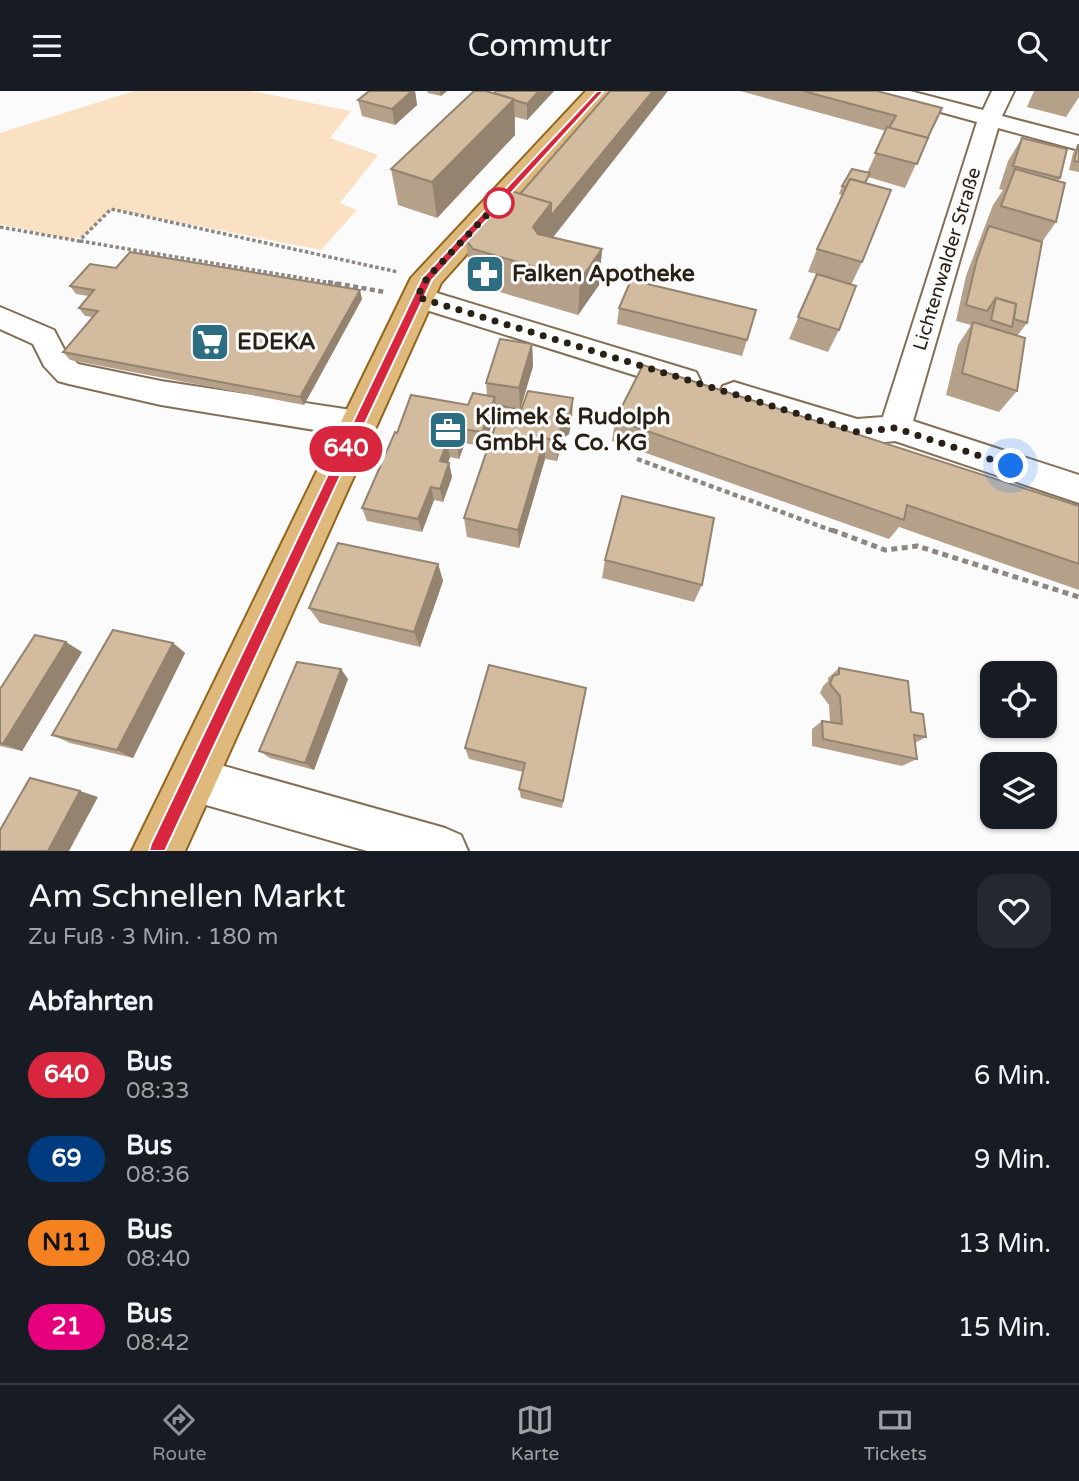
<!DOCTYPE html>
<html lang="de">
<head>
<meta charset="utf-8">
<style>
  :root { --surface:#171b24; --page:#242831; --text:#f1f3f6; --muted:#9ea1a6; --line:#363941; --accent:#8c9099 }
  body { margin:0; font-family:"Varela Round",sans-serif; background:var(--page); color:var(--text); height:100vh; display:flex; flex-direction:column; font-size:26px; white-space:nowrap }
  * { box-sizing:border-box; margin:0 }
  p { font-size:23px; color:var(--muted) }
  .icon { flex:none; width:38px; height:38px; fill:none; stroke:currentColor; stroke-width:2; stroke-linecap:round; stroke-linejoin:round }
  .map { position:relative; height:760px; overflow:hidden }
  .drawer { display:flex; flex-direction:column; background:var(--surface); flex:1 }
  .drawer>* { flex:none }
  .badge { padding:0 14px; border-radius:23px; font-size:24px; line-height:46px }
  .fabs { position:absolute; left:980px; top:570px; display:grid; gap:14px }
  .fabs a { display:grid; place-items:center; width:77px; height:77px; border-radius:14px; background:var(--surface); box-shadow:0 2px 5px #0004; font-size:35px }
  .you { position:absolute; width:35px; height:35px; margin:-18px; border:5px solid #fff; border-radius:50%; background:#1a73e8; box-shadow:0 0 0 10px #1a73e833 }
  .map>.badge { position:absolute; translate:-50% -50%; box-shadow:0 0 0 4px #fff }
  h2 { padding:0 28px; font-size:26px; line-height:63px }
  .round { display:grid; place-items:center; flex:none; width:74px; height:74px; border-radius:21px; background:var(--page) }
  .head { display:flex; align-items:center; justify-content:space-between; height:119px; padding:0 28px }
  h1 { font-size:33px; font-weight:600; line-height:52px }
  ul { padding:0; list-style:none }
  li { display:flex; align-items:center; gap:21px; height:84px; padding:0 28px }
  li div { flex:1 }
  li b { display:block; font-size:26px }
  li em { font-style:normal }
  li .badge { min-width:77px; font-weight:700; text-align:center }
  header { display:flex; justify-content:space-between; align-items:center; height:91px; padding:0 28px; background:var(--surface); font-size:32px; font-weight:600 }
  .dock { display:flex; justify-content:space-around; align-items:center; height:98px; border-top:2px solid var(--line); background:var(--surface); font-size:19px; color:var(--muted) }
  .dock a { display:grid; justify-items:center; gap:4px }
  .dock .active { color:var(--accent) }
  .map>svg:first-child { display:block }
  .green { fill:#fae1c3 }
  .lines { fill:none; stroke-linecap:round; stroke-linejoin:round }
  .minor-casing { stroke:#846e55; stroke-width:4 }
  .major-casing { stroke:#92651e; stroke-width:4 }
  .path-far2 { stroke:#8c8782; stroke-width:3.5; stroke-dasharray:3.5 2.5; stroke-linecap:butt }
  .path-far1 { stroke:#8c8782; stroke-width:4.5; stroke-dasharray:5 3.5; stroke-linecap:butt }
  .path { stroke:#8c8782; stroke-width:5; stroke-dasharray:6 4.5; stroke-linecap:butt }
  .minor { fill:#fff; fill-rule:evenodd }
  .major { fill:#dfb87b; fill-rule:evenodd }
  .wall { fill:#b5a189 }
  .shaded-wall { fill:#93836f }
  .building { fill:#d2bb9f; stroke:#93836f; stroke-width:2 }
  .line { fill:#d7263d; stroke:#fff; stroke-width:2 }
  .walk { stroke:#2a2116; stroke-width:7; stroke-dasharray:0 12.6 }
  .stop-dot { fill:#fff; stroke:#d7263d; stroke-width:3.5 }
  .labels { text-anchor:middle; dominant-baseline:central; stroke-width:6; stroke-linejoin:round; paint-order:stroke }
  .far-street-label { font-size:19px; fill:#2a2116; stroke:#fbfbfb }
  .poi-label { font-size:23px; font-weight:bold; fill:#2a2116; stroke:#fbfbfb; text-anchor:start }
</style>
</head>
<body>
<header><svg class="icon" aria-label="menu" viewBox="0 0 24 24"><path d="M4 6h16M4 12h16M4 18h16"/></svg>Commutr<svg class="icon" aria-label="search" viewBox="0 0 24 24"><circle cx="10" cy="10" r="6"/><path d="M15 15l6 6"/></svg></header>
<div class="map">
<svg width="1079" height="760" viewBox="0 0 1079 760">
  <rect width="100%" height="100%" fill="#fbfbfb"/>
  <path class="green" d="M134,0h117l100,20 -21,27 48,17 -38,48 17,7 -36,40 -210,-41 -23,24 -15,7 -73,-16v-91z"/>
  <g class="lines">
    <g class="minor-casing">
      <g id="minor">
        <path d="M875,0h35l73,19 9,-19h22l-12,25 77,20v14l-81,-22 -85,293 166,54v28l-184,-62 -38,4 -134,-43 -4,-8 4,-8 11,-4 123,37 26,-2 94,-295 -98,-27z"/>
        <path d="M417,196l279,85 4,8 -4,8 -11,3 -278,-87 -4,-7 4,-7z"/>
        <path d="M0,216l54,23 11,21 13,13 83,17 197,30 11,4 5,9 -5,9 -11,4 -197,-32 -92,-21 -11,-3 -14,-15 -11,-22 -33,-15z"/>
        <path d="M192,666l253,71 16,7 7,16h-101l-175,-50 -15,-7 -7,-15 7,-15z"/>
      </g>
    </g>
    <g class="major-casing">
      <path id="major" d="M586,0h26l-171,192 -256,568h-53l279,-573z"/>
    </g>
    <g class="path-far2">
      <path d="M0,136l79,14 32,-32 287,63"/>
      <path d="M80,150l258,43"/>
    </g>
    <g class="path-far1">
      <path d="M328,191l57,10"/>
      <path d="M637,368l199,73"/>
    </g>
    <path class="path" d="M832,439l53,20 32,-4 162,51"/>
    <use href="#minor" class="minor"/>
    <use href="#major" class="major"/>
  </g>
  <g class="wall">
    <path d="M369,0h46l2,14 -22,20 -33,-9 -4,-16z"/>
    <path d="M427,0h20l-6,5 -13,-3z"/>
    <path d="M496,0h58l-27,29 -12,-3v18l-78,83 -39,-13 -7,-36z"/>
    <path d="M740,0h137l49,51 -21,46 -37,-11 -2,6 -4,79 -11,23 -12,45 -11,22 -39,-13 28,-65 -9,-2 9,-23 25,-54 -3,-1 3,-8 25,-13 19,-42z"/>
    <path d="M1034,0h45v6l-13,20 -39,-10z"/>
    <path d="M1022,47l38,40 -2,3 -2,41 -14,20 -15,81 -10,13v55l-18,21 -53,-17 12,-50 13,-20 -15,-4 10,-45 27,-71 10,-15 -4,-1 9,-28z"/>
    <path d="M1078,54h1v27l-10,-2 4,-17z"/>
    <path d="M553,146l49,12 -3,36 -21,30 -102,-30 -6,-9 -4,-36z"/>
    <path d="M116,177l246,31 -58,106 -234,-45 -7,-8 30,-35 -8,-1 -6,-8 10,-12 -13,-2 -6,-8z"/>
    <path d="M619,217l128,32 -5,16 -125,-32z"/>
    <path d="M532,253l1,22 -13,44 52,9 -3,15 -6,4 -6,23 -12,-2 -26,89 -52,-11 -3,-19 38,-111 -6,-1v6l-12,35 -19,-4 -6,16 -9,-2 -2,6h1l3,14 -9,25 -9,-2 -12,32 -55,-11 -5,-13 35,-75 71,-28 19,-10 -1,-12z"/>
    <path d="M615,329l464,86v84l-180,-63 -10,12 -277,-98z"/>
    <path d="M605,469l97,25 -8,17 -92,-24z"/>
    <path d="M438,473l5,17 -23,66 -100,-24 -11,-15z"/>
    <path d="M173,552l12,10 -52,105 -63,-15 -18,-8z"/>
    <path d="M82,561l-60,99 -22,-5v-57z"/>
    <path d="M839,577l72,44 15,25 -11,6 2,16 -15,7 -90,-20v-17l10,-8 8,1 -1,-17 -9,-12 3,-7 5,-5v-3z"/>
    <path d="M348,588l-34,91 -44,-12 -11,-7z"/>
    <path d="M586,597l-24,120 -41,-10 -2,-9 4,-17 -54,-13 -4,-11z"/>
  </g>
  <g class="shaded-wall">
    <path d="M412,0h3l2,14 -22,20 -3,-16z"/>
    <path d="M440,0h7l-6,5z"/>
    <path d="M539,0h15l-27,29v-16z"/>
    <path d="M653,0h15l-135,172v-36l18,-24z"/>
    <path d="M514,8l1,36 -78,83 -5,-36z"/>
    <path d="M602,158l-3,36 -21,30 2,-35z"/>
    <path d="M360,199l2,9 -58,106 -4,-8z"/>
    <path d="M532,253l1,22 -13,44 -1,-22z"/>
    <path d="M495,306l1,15 -12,35 -2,-15z"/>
    <path d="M573,307l-1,21 -3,15 -6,4 -6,23v-20l7,-24z"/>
    <path d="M463,338l2,14 -6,16 -2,-14z"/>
    <path d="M545,347v21l-26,89 -1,-18z"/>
    <path d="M447,352l3,14 -7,18 -3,-14z"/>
    <path d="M449,372l3,14 -9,25 -3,-13z"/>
    <path d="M431,396l3,13 -12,32 -4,-13z"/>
    <path d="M438,473l5,17 -23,66 -6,-15z"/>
    <path d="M66,551l16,10 -60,99 -19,-7z"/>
    <path d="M173,552l12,10 -52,105 -16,-8z"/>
    <path d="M341,578l7,10 -34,91 -9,-7z"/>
    <path d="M80,700l18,6 -29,54h-21z"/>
  </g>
  <g class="building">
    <path d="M369,0h43l-20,18 -34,-9z"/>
    <path d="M474,0h12l28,8 -82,83 -41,-13z"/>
    <path d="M496,0h43l-12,13 -13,-4v-1l-20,-6z"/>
    <path d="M610,0h43l-102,125v-13l-31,-9z"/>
    <path d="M803,0h74l65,17 -15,31 1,-1 -39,-10 7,-12z"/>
    <path d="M887,36l41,11 -11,26 -42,-11z"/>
    <path d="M1022,47l45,11 -7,29 -47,-12z"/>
    <path d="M1078,54h1v17l-5,-1z"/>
    <path d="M852,78l18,4 -5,10 -15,-4 -4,8 -4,-1z"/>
    <path d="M1015,78l50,14 -9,39 -55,-16z"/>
    <path d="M850,88l41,11 -29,72 -45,-13z"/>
    <path d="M511,100l40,12 -18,24 5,7 64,15 -22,31 -107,-31 -7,-9z"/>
    <path d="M989,135l53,16 -15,81 -13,-4 2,-15 -20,-6 -9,13 -21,-6 11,-46z"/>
    <path d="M130,161l230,38 -60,107 -237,-45 35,-41 -19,-3 15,-18 -24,-4 20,-22 26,4z"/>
    <path d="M817,183l39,12 -17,44 -41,-13z"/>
    <path d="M631,189l125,30 -9,30 -128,-32z"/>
    <path d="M996,207l20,6 -4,23 -21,-7z"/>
    <path d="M973,231l52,16 -8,53 -55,-18z"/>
    <path d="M500,248l32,5 -13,44 -33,-5z"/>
    <path d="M643,274l436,141v58l-172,-59 -3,15 -289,-100z"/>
    <path d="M528,300l45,7 -3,15 -6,4 -7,24 -12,-3 -27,92 -54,-12 38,-112 19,4z"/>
    <path d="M473,302l22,4 -13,35 -19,-3 -6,16 -10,-2 -7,18 9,2 -9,26 -9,-2 -13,32 -56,-11 33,-76 2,1 14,-38 57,10z"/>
    <path d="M622,405l92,22 -12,67 -97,-25z"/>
    <path d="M338,452l100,21 -24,68 -105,-24z"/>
    <path d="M113,539l60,13 -56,107 -65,-15z"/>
    <path d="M35,544l31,7 -63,102 -3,-1v-54z"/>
    <path d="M297,571l44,7 -36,94 -46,-12z"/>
    <path d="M489,574l97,23 -23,113 -44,-12 6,-26 -60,-15z"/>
    <path d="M839,577l69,13 3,31 12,2 3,23 -12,-2 3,24 -94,-20 -1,-18 20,3 -2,-28 -10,-12 3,-8 6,-2z"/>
    <path d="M30,687l50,13 -32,60h-48v-21z"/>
  </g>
  <path class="line" d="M597,0h7l-172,189 -267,571h-16l2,-7 271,-566z"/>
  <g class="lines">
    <path class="walk" d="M499,112l2,-3 -74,78 -10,19 440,135 38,-4 116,38"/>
  </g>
  <defs>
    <g id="pharmacy-square" transform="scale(2.0125)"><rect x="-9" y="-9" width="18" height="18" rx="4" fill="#2d6d81" stroke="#fbfbfb"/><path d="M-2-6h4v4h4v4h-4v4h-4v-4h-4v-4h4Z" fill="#fff"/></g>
    <g id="supermarket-square" transform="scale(2.0125)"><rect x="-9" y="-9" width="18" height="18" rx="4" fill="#2d6d81" stroke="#fbfbfb"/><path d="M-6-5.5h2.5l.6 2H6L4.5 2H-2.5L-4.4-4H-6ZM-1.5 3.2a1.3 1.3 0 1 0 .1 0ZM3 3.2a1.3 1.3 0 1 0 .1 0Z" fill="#fff"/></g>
    <g id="office-square" transform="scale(2.0125)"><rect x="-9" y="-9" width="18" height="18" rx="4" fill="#2d6d81" stroke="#fbfbfb"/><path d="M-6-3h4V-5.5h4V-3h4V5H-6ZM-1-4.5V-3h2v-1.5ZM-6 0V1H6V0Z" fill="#fff"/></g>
  </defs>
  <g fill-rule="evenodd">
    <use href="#pharmacy-square" x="485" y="183"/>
    <use href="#supermarket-square" x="210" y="251"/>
    <use href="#office-square" x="448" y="339"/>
  </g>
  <circle class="stop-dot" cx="499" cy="112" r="14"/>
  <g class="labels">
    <g class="far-street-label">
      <text transform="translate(947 168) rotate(-73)">Lichtenwalder Straße</text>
    </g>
    <g class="poi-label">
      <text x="512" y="183">Falken Apotheke</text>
      <text x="237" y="251">EDEKA</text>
      <text x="475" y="326">Klimek &amp; Rudolph<tspan x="475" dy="26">GmbH &amp; Co. KG</tspan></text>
    </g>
  </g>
</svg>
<div class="fabs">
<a><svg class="icon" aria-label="locate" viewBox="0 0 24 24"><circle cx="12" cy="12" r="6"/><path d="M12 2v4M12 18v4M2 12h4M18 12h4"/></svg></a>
<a><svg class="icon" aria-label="layers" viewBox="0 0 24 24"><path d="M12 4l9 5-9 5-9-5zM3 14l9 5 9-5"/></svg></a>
</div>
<div class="you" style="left:1011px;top:375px"></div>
<b class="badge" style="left:346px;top:358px;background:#d7263d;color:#fff">640</b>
</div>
<section class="drawer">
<div class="head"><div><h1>Am Schnellen Markt</h1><p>Zu Fuß · 3 Min. · 180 m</p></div><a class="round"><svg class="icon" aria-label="heart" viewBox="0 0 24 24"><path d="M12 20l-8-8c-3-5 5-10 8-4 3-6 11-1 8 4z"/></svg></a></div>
<h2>Abfahrten</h2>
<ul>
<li><span class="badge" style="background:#d7263d;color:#fff">640</span><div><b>Bus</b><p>08:33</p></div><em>6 Min.</em></li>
<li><span class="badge" style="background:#003b80;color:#fff">69</span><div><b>Bus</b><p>08:36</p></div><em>9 Min.</em></li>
<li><span class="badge" style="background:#f58220;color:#111">N11</span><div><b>Bus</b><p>08:40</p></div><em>13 Min.</em></li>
<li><span class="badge" style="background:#e6007e;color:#fff">21</span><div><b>Bus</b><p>08:42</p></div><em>15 Min.</em></li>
</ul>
</section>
<nav class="dock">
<a class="active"><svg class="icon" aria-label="directions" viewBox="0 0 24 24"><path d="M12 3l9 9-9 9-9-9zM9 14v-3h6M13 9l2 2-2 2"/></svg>Route</a>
<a><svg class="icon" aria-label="map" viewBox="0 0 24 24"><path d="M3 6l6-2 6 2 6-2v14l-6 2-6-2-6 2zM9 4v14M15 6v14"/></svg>Karte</a>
<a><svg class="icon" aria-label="tickets" viewBox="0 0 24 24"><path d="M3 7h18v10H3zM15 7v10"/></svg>Tickets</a>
</nav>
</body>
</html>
